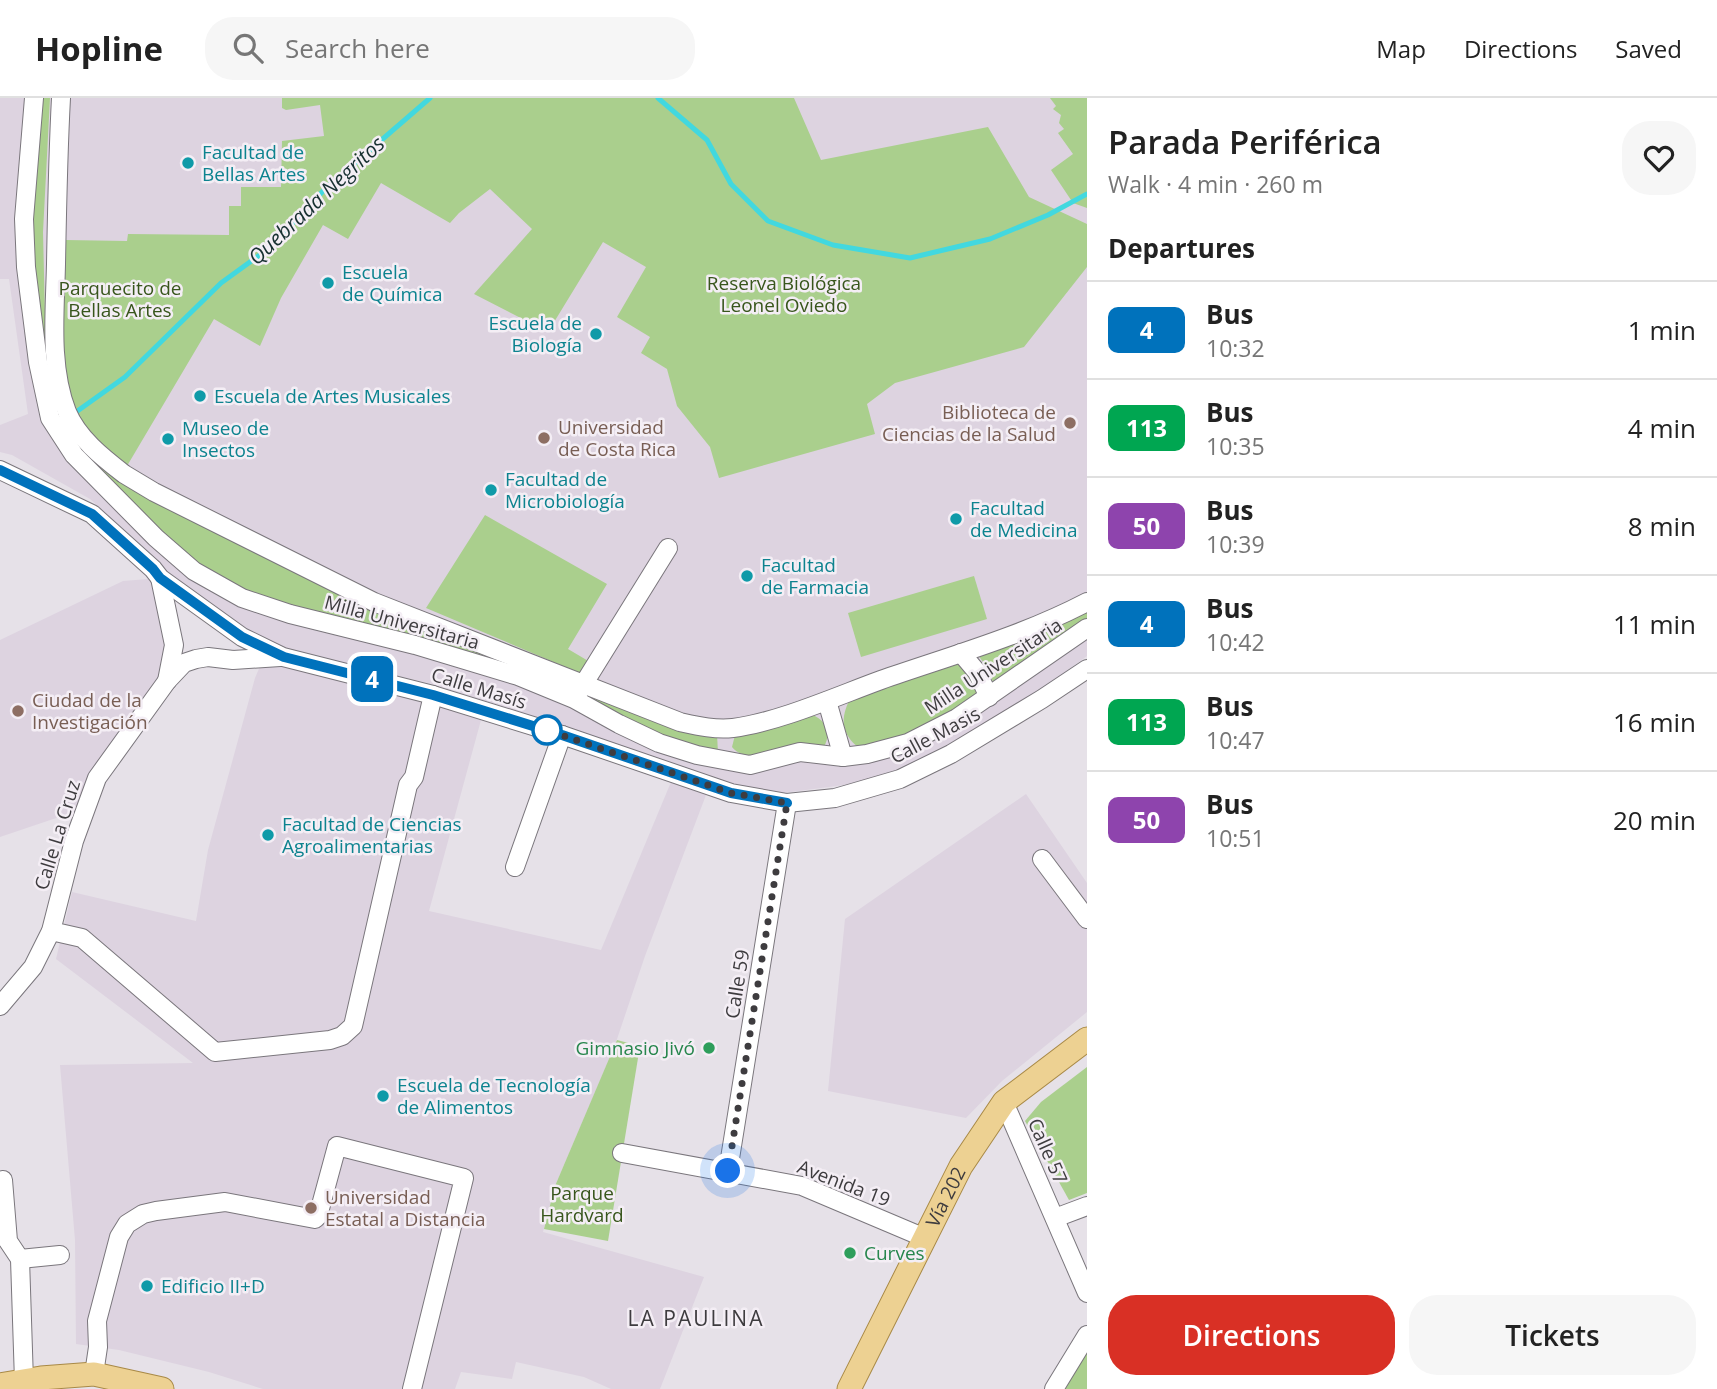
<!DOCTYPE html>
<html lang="en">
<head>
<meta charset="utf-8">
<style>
  :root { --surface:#fff; --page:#f6f6f6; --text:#222; --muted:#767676; --line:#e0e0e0; --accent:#d93025 }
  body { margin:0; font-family:"Open Sans",sans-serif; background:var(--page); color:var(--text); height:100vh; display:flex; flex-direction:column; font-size:26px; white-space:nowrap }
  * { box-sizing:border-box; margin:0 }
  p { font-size:23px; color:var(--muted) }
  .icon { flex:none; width:38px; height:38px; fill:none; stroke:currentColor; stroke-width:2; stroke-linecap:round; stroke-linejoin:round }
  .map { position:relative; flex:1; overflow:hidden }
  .sheet { display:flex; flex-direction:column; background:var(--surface); width:630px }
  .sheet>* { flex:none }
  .badge { padding:0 14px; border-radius:10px; font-size:24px; line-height:46px }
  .you { position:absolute; width:35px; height:35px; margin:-18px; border:5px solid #fff; border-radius:50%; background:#1a73e8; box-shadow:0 0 0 10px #1a73e833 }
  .map>.badge { position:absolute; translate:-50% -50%; box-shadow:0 0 0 4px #fff }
  h2 { padding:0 21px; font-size:26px; line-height:63px }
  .round { display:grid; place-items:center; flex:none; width:74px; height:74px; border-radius:28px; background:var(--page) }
  .head { display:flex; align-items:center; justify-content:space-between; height:119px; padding:0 21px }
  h1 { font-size:33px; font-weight:600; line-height:52px }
  .primary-button { display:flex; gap:14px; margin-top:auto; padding:14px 21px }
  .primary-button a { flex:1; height:80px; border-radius:28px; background:var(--accent); color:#fff; font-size:28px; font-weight:600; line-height:80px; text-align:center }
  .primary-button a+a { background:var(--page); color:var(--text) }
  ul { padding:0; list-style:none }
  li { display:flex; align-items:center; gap:21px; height:98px; padding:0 21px; border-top:2px solid var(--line) }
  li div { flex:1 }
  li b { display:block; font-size:26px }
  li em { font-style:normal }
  li .badge { min-width:77px; font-weight:700; text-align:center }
  header { display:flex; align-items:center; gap:42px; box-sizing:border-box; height:98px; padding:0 35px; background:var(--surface); border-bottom:2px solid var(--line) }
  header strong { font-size:33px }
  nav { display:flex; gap:38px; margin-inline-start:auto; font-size:24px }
  .search { width:490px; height:63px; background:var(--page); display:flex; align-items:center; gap:18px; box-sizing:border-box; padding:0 24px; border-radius:28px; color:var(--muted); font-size:26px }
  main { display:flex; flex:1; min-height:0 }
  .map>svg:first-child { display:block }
  .built { fill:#ddd3e0 }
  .green { fill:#aacf8d }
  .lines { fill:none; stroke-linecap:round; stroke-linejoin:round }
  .stream { stroke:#42d8df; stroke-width:5 }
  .minor-casing { stroke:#7a767c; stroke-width:20 }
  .major-casing { stroke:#a88946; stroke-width:25 }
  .minor { stroke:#fff; stroke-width:18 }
  .major { stroke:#edd192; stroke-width:23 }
  .line-casing { stroke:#fff; stroke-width:16 }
  .line { stroke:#0072bc; stroke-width:10 }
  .walk { stroke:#3e3c3f; stroke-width:7; stroke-dasharray:0 12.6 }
  .culture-dot { fill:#0f9aa8; stroke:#f4eef5; stroke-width:2.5 }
  .education-dot { fill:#8d6e63; stroke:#f4eef5; stroke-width:2.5 }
  .stop-dot { fill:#fff; stroke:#0072bc; stroke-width:3.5 }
  .leisure-dot { fill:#2e9e5b; stroke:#f4eef5; stroke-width:2.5 }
  .labels { text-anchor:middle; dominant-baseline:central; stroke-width:5; stroke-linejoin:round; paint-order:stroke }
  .culture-label { font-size:19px; fill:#0d838f; stroke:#f4eef5; text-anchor:start }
  .park-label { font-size:19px; fill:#38561c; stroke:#f4eef5 }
  .education-label { font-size:19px; fill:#785e54; stroke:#f4eef5; text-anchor:start }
  .street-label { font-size:19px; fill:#3e3c3f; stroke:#f4eef5 }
  .leisure-label { font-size:19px; fill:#27864d; stroke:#f4eef5; text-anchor:end }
  .water-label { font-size:21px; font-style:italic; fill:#173031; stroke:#f4eef5 }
  .neighbourhood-label { font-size:21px; letter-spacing:2px; fill:#3e3c3f; stroke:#f4eef5 }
</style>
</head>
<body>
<header>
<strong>Hopline</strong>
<div class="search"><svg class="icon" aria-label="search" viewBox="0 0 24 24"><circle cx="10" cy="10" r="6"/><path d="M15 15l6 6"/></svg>Search here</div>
<nav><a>Map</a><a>Directions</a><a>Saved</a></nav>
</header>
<main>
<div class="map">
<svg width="1087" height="1291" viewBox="0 0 1087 1291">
  <rect width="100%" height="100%" fill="#e6e1e8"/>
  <g class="built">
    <path d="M0,0h1087v558l-53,39 -86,53 -56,25 -48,12 -61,8 -50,-9 -168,-58 -133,-42 -146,-35 -41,-21 -79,-57 -6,-8 -70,-64 -78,-44 -12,-3v-27l28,-11 -19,-135h-9z"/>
    <path d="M148,481l8,9 12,57 -6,32 -85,134 -77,26v-197l123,-59z"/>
    <path d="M275,565l160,42 46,15 -52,191 172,39 70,-168 35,13 -61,161 -31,92 -59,138 -12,46 161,45 -44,112h-49l-27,-12 -68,-15 -4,17 -51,-7 -6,17h-192l-54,-17 -90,-22 -43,-6 -1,-104 -15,-175 133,-2 -137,-104 16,-67 124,29 12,-71 47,-172 6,-14z"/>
    <path d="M1026,696l61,89v129l-85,69 -36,37 -138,-27 17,-172z"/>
  </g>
  <g class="green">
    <path d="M40,0h10l-7,134 3,125 3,21 70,98 439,204 -295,-78 -74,-41 -124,-127 -17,-38 -14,-111 -1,-65z"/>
    <path d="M282,0h512l27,62 167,-33 41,70 58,27v43l-63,80 -129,36 -28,21 8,30 -156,44 -9,-31 -33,-41 -10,-37 -26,-16 9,-16 -33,-20 29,-50 -43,-25 -55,90 -74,-38 58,-65 -42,-40 -31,24 -9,10 -69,-40 -33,56 -25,-14 -42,73 -21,48 -46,-27 -87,147c-11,-9 -24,-17 -34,-27 -45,-45 -30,-141 -28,-199l62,1 1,-7 101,1v-29h12v-19h40l1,-46 42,-5 -4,-31 -34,5 -4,-2z"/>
    <path d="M1050,0h37v110l-14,-5 -22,-33 22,-16 -15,-21 6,-4 -5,-6 2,-8 -8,-6 3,-3z"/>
    <path d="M485,417l122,69 -39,65 22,13 -6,13 -158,-67z"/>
    <path d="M974,478l13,43 -126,38 -13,-44z"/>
    <path d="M1087,512v13l-93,62 -6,-16 -10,-14z"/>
    <path d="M960,565l16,17 3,18 -79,41 -41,9c-18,-14 -19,-30 -9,-49z"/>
    <path d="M587,595l130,42 1,17 -38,-9 -95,-43z"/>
    <path d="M806,615c18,4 27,17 18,34 -21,3 -79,19 -92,0l3,-12z"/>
    <path d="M617,942l23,6 -32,195 -64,-12 11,-43z"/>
    <path d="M1087,969v126l-18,7 -44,-79 16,-19z"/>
    <path d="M1087,1237v54h-33z"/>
  </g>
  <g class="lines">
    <g class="stream">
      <path d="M658,0l49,42 24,44 37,37 65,24 77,13 80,-19 58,-24 39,-21"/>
      <path d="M76,314l49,-35 96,-94 47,-34 58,-61 104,-90"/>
    </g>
    <g class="minor-casing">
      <g id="minor">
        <path d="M34,0l-10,121 2,48 12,95 12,56 24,37 82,83 38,33 48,27 48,16 125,31 103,31 56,23 45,25 40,19 38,12 53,10 50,-13 43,5 24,-3 41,-11 49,-25 130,-90"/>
        <path d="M61,0c-3,55 -4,110 -5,166 -1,48 -7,102 11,148 11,26 35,45 57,62l30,18 220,110 306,120c18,4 35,8 53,6 46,-6 104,-32 148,-48 69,-24 141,-44 206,-78"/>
        <path d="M0,372l92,44 61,55 7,9 82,59 41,20 150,38 129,40 169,58 56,10 48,-5 65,-19 51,-25 91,-55 45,-30"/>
        <path d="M160,480l14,67 -7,36"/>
        <path d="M961,555l16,19 12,25"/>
        <path d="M578,595l90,-145"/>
        <path d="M827,603l16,56"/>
        <path d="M1042,761l45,60"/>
        <path d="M515,769l47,-132"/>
        <path d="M51,833l31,7 133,114 115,-12 12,-4 11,-10 55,-241 6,-8 19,-82"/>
        <path d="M0,908l33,-39 18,-36 23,-90 23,-63 70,-97 17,-18 12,-4 12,-2 25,3 47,-3"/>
        <path d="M1004,1004l83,191"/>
        <path d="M622,1055l180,33 123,52"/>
        <path d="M728,1073l59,-368"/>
        <path d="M3,1082l5,61 12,18 4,122"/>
        <path d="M1055,1120l32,-12"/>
        <path d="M20,1161l40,-4"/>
        <path d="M94,1276l4,-27 -1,-26 22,-84 8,-13 16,-10 13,-3 69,-9 90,17 3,-3 19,-70 127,32 -52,211"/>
        <path d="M1054,1291l33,-54"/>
      </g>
    </g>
    <g class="major-casing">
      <g id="major">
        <path d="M0,1287l41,-7 53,-4 68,15"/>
        <path id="s1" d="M849,1291l112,-223 43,-64 83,-63"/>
      </g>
    </g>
    <use href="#minor" class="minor"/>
    <use href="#major" class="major"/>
  </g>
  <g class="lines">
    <g class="line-casing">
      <path id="line" d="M0,372l92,44 61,55 7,9 82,59 42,20 149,38 129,40 169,58 56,10"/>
    </g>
    <use href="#line" class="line"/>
    <path class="walk" d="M547,632l-9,-3 193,66 56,10 -59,368"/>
  </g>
  <g class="culture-dot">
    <circle cx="188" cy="65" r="7"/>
    <circle cx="328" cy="185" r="7"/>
    <circle cx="596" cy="236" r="7"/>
    <circle cx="200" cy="298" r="7"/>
    <circle cx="168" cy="341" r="7"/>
    <circle cx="491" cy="392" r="7"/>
    <circle cx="956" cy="421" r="7"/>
    <circle cx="747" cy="478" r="7"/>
    <circle cx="268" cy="737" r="7"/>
    <circle cx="383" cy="998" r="7"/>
    <circle cx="147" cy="1188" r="7"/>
  </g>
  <g class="education-dot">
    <circle cx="1070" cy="325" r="7"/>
    <circle cx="544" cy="340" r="7"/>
    <circle cx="18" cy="613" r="7"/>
    <circle cx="311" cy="1110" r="7"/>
  </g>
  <circle class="stop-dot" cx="547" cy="632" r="14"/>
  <g class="leisure-dot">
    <circle cx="709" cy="950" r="7"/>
    <circle cx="850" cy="1155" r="7"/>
  </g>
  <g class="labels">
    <g class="culture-label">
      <text x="202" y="54">Facultad de<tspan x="202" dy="22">Bellas Artes</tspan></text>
      <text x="342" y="174">Escuela<tspan x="342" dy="22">de Química</tspan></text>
      <text x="582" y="225" text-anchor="end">Escuela de<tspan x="582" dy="22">Biología</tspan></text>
      <text x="214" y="298">Escuela de Artes Musicales</text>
      <text x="182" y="330">Museo de<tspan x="182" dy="22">Insectos</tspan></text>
      <text x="505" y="381">Facultad de<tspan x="505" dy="22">Microbiología</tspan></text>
      <text x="970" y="410">Facultad<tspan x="970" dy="22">de Medicina</tspan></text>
      <text x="761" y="467">Facultad<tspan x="761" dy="22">de Farmacia</tspan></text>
      <text x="282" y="726">Facultad de Ciencias<tspan x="282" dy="22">Agroalimentarias</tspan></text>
      <text x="397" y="987">Escuela de Tecnología<tspan x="397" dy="22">de Alimentos</tspan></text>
      <text x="161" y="1188">Edificio II+D</text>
    </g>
    <g class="park-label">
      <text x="784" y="185">Reserva Biológica<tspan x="784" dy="22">Leonel Oviedo</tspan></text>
      <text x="120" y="190">Parquecito de<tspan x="120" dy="22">Bellas Artes</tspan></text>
      <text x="582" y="1095">Parque<tspan x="582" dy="22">Hardvard</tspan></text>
    </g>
    <g class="education-label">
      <text x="1056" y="314" text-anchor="end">Biblioteca de<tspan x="1056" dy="22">Ciencias de la Salud</tspan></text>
      <text x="558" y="329">Universidad<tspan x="558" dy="22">de Costa Rica</tspan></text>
      <text x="32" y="602">Ciudad de la<tspan x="32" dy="22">Investigación</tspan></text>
      <text x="325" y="1099">Universidad<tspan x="325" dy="22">Estatal a Distancia</tspan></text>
    </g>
    <g class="street-label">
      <text transform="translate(402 524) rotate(15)">Milla Universitaria</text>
      <text transform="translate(993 568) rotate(-33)">Milla Universitaria</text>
      <text transform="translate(479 590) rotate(17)">Calle Masís</text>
      <text transform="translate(935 637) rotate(-28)">Calle Masis</text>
      <text transform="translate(57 737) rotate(-73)">Calle La Cruz</text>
      <text transform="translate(737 886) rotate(-81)">Calle 59</text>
      <text transform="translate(1048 1053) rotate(66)">Calle 57</text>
      <text transform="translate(844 1085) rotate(21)">Avenida 19</text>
      <text stroke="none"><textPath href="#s1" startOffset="215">Vía 202</textPath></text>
    </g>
    <g class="leisure-label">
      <text x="695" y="950">Gimnasio Jivó</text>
      <text x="864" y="1155" text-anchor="start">Curves</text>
    </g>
    <g class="water-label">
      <text transform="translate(316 102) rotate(-43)">Quebrada Negritos</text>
    </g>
    <g class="neighbourhood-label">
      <text x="696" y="1220">LA PAULINA</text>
    </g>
  </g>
</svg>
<div class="you" style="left:728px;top:1073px"></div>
<b class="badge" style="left:372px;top:581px;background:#0072bc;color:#fff">4</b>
</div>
<section class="sheet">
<div class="head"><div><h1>Parada Periférica</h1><p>Walk · 4 min · 260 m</p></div><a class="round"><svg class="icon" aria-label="heart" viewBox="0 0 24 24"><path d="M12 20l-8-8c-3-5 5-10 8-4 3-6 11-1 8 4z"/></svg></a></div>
<h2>Departures</h2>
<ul>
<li><span class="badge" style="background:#0072bc;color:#fff">4</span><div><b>Bus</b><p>10:32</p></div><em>1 min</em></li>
<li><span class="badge" style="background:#00a651;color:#fff">113</span><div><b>Bus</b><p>10:35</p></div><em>4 min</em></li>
<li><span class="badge" style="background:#8e44ad;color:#fff">50</span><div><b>Bus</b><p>10:39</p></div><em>8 min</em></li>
<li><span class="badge" style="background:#0072bc;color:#fff">4</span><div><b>Bus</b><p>10:42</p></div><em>11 min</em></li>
<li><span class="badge" style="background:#00a651;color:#fff">113</span><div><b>Bus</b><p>10:47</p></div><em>16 min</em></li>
<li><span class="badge" style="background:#8e44ad;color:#fff">50</span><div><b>Bus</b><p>10:51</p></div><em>20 min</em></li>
</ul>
<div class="primary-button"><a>Directions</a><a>Tickets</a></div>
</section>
</main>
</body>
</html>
